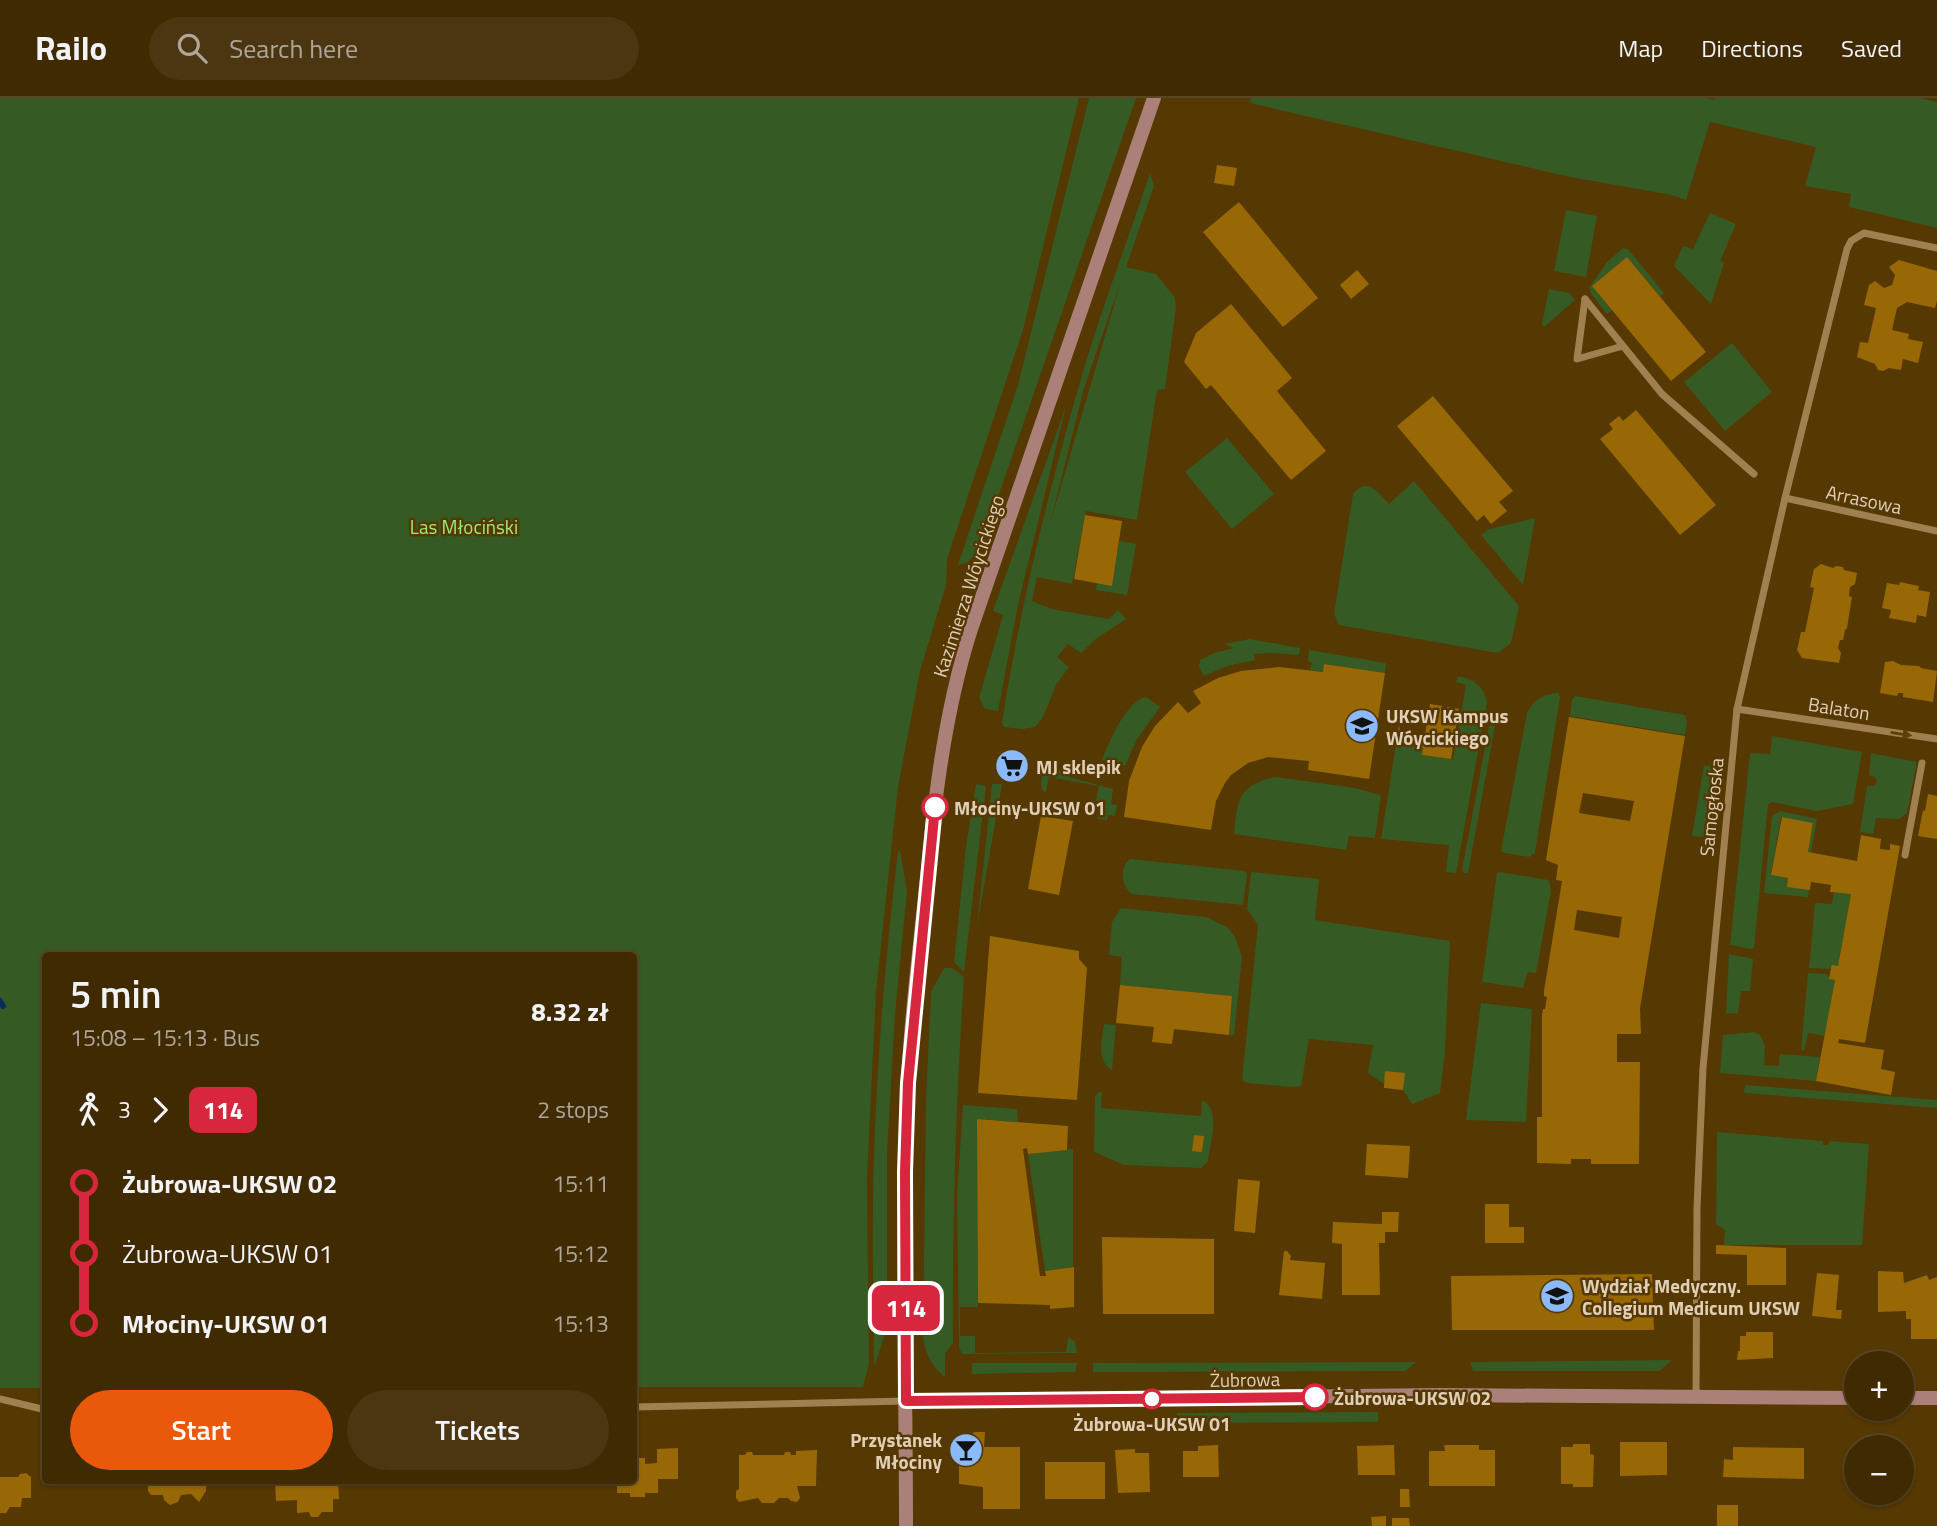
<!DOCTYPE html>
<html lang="en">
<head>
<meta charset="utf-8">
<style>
  :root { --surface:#402a02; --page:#4b3611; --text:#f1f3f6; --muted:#aea799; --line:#594624; --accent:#ea580c }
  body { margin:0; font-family:"Titillium Web",sans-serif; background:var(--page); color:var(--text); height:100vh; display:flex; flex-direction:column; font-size:26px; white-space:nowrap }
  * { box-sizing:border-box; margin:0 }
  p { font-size:23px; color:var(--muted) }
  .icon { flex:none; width:38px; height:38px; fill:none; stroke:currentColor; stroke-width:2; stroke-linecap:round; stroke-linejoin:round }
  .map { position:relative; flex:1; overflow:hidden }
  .sheet { position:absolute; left:42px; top:854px; width:595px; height:532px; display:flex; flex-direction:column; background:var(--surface); border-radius:7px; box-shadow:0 2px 5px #0004,0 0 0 2px var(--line) }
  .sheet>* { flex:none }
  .badge { padding:0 14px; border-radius:10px; font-size:24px; line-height:46px }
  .fabs { position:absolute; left:1844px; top:1253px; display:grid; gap:14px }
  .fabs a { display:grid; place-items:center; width:70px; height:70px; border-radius:50%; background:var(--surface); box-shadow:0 2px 5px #0004,0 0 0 2px var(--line); font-size:35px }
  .map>.badge { position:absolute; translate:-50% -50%; box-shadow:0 0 0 4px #fff }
  .legs { display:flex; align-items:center; gap:10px; height:77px; padding:0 28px; font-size:23px }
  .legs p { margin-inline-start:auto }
  .head { display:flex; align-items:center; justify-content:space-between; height:119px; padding:0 28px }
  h1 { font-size:38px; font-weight:600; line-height:52px }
  .primary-button { display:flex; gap:14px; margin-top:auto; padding:14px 28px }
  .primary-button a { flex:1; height:80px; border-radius:42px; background:var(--accent); color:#fff; font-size:28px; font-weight:600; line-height:80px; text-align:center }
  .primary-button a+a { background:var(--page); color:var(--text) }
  ul { padding:0 28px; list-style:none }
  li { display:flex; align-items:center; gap:24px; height:70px; font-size:26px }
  li i { display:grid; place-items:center; width:10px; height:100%; margin:0 9px; background:currentColor }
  li i::after { content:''; width:18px; height:18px; margin:-9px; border:5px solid; border-radius:50%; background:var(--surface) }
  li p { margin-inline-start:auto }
  li:first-child i { background:linear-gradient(#0000 50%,currentColor 0) }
  li:last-child i { background:linear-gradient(currentColor 50%,#0000 0) }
  header { display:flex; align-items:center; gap:42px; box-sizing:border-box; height:98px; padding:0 35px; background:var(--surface); border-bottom:2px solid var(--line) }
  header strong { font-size:33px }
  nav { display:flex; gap:38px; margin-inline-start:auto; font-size:24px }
  .search { width:490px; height:63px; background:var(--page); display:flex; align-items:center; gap:18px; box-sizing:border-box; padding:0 24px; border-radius:38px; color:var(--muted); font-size:26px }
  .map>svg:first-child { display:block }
  .green { fill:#365a24; fill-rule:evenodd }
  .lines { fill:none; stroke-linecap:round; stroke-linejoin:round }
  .stream { stroke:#0c2d58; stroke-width:6 }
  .building { fill:#996806; fill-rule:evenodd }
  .street { stroke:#a08050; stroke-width:7 }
  .secondary { stroke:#aa8079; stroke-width:14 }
  .oneway { fill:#5c3f0a }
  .line-1-casing { stroke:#fff; stroke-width:16 }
  .line-1 { stroke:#d7263d; stroke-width:10 }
  .stop-1-dot { fill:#fff; stroke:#d7263d; stroke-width:3.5 }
  .labels { text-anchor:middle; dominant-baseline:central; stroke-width:5; stroke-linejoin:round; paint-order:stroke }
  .street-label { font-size:19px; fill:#e0ceb6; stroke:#553802 }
  .park-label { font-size:19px; fill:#9ced76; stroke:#553802 }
  .poi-label { font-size:19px; font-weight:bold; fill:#e0ceb6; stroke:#553802; text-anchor:start }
  .stop-label { font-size:19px; font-weight:bold; fill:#e0ceb6; stroke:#553802; text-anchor:start }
</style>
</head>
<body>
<header>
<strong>Railo</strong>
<div class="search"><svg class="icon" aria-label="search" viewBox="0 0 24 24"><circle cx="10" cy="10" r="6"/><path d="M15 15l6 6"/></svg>Search here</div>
<nav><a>Map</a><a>Directions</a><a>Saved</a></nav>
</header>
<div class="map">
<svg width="1937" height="1428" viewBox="0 0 1937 1428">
  <rect width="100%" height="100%" fill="#553802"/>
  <g class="green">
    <path d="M0,0h1079l-56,232 -76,229 -1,26 -26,86 -22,116 -22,205 -9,186 2,186 -6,23h-229v-431h-588l-1,432h-45z"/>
    <path d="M1089,0h47l-156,451 -13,14 -9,2 60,-180z"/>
    <path d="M1251,0h455l8,2 1,-2h205l17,4v126l-88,-21 2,-13 -46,-8 11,-39 -106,-25 -24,78 -14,-5 -102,-18 -320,-74z"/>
    <path d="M1150,75l4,13 -28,81 30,7 19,24 1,9 -11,82 -8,1 -20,130 -51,-9 -14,73 -35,-7 -5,24 20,8 57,10 9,-9 8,9 -33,22 -12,12 -13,-9 -11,13 12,10 -13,18 -13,32 -8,10 -13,2 -18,-2 -2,-4c18,-117 47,-234 80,-348 20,-68 46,-135 68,-202zM1119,189v1l-69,236 34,-136z"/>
    <path d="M1566,112l31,6 -11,61 -32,-6z"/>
    <path d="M1710,115l26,11 -16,37 4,2 -13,41 -37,-38 9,-20 10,3z"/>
    <path d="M1623,150l5,1 36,44 -4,3 -33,-39 -35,29 20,24 -5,4 -15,-19 -3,-7 18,-26z"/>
    <path d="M1549,191l20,4 6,7 -31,27 -2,-3z"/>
    <path d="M1732,245l40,49 -47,39 -41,-49z"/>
    <path d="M1066,308l-48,199 -20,106 -13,-2 -6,-11 24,-83 -10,-4z"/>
    <path d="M1227,340l47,56 -42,35 -47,-57z"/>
    <path d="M1414,383l105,125 -7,33 -2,5 -12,9 -159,-28 -5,-11 19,-120c14,-18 25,-2 36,10z"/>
    <path d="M1535,420l-12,67 -42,-50 8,-6z"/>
    <path d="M1119,443l17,3 -9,51 -31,-5 1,-7 15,2z"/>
    <path d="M1250,541l50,9 -1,7 -25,-2 -20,1 1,6 -28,6 -23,10 -5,-9 1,-7 14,-7 20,-5 -10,-4z"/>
    <path d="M1309,552l77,13 -1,10 -60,-9 -2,8 -13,-2 2,-7 -4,-2z"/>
    <path d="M1459,578c14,3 25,10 28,26l-31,171 -10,-1 3,-27 -68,-6 15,-95 27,4 -1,7 31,4 13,-74 -10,-3z"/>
    <path d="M1558,595l2,4 -25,156 -6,4 -25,-4 -3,-2 26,-138c6,-13 16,-19 31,-20z"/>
    <path d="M1575,598l110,19 2,7 -2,13 -115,-19 2,-17z"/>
    <path d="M1146,599l14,10 -23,32 -12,27 -23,-6c7,-18 24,-59 44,-63z"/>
    <path d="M1489,628h6l-27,147h-4l-2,-3z"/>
    <path d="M1772,638l90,16 -9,52 -36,7 -45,-9 -4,2 -14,144 -3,1 -21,-4 20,-192 20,1z"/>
    <path d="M1871,655l46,9 -10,51 -8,6 -23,-1 -3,16 -13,-2 7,-46h7l3,-4 -2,-5 -6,-2z"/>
    <path d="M1049,667l4,1 16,11 44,12 -2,15 6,1 -2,11 -7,-1 -1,5 -10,-1 4,-16 -5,-2 3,-15 -50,-9 -3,15 -3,-1c-4,-7 -1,-22 6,-26z"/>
    <path d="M1704,667l11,2 -7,68 -3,2 -13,-1z"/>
    <path d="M1276,679l79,11 26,7 -6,43 -26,-2 -3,14 -112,-16c3,-34 5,-50 42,-57z"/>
    <path d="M976,686l10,2 -22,186 -10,-10 12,-115z"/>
    <path d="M992,686h10l-25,142z"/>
    <path d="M1781,713l36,8 -6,34 -3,-1 5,-29 -32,-6 -10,57 17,4 -1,9 22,2 -1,8 -44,-4 8,-77z"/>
    <path d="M898,753h2l7,40 -12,123 -8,139v174l-13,41c-1,-87 -3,-175 2,-262 4,-85 12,-170 22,-255z"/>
    <path d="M1130,761l115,12 2,4 -4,30 -111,-11c-11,-8 -13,-26 -2,-35z"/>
    <path d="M1251,774l68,7 -4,41 135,21 -5,110 -5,42 -28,11 -9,-14 1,-17 -20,11 -16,-11 5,-28 -64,-6 -8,47 -8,1 -47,-4 -4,-4 16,-154 -11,-16z"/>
    <path d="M1499,774l50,8 2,11 -15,82 -8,-1 -5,16 -41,-6 15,-109z"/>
    <path d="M1834,794l17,2 -13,72 -10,3 -19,-1 6,-65 17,1z"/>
    <path d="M1121,810l85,9 21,10 8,10 7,20 -8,78h-5l3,-39 -112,-11 2,-28 -13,-2 3,-33z"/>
    <path d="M1729,856l24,5 -3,32h-9l-3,22 -12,1z"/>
    <path d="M944,870h8l12,9c-8,122 -12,244 -11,366l-8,10v24c-14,-11 -20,-24 -22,-42l3,-235 5,-108z"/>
    <path d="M1808,875l19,1 3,5 5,1 -10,56 -17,-3 -4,18 -3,-1z"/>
    <path d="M1481,905l51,6 -6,113 -60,-2z"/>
    <path d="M1104,926l12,1 -4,45c-16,-9 -10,-30 -8,-46z"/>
    <path d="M1754,934l6,3 5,10 -1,20 15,1 1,-12 40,3 -4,24 -96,-8 3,-38z"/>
    <path d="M1745,987l192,15v8l-193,-15z"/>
    <path d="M1099,994h3l-1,16 100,8 1,-16c20,10 8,43 6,61l-7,7 -77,-3 -30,-13 1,-55z"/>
    <path d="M963,1007l54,4 1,13 -41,-3 1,188h-18v29h15v17l91,-1 2,-14 7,3 2,12 -115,1 -3,-7 -2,-151z"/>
    <path d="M1717,1034l106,9v4h5l1,-4 40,3 -7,101h-138l1,-15 -9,-6z"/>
    <path d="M1073,1051v118l-28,4 -17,-117z"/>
    <path d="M1672,1262l-13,11h-186l-3,-9z"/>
    <path d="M1416,1264l-11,9 -312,1v-9z"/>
    <path d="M972,1265h105l-2,9 -103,2z"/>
    <path d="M1378,1314v10l-201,1v-10z"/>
  </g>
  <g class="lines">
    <path class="stream" d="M0,903l3,5"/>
  </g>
  <g class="building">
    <path d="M1217,67l20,3 -3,18 -20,-3z"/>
    <path d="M1239,104l79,96 -35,29 -80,-95z"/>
    <path d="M1627,159l79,95 -35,29 -79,-95z"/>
    <path d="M1899,162l38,11v30l-2,7 -28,-6 -10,6 -5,22 17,4 -1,5 15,3 -5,21 -15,-4 -2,11 -12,-2 -6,3 -5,-1 -3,-6 -18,-7 3,-15 8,1 8,-35 -12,-3 5,-20 6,-4 9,7 8,-3 3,-10 -6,-8z"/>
    <path d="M1357,172l12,14 -18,15 -11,-14z"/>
    <path d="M1231,206l61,74 -15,13 49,60 -35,29 -80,-95 -5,4 -22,-27 12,-29z"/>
    <path d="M1433,298l80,95 -14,11 8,9 -16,13 -7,-9 -7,6 -80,-95z"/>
    <path d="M1636,312l80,95 -36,30 -80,-96 13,-10 -4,-5 10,-8 4,5z"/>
    <path d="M1085,417l37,6 -10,65 -38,-7z"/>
    <path d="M1821,466l12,4 3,-2 7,1 1,3 13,3 -2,11 -5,3 -1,9 3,1 -5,31 -2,2 -2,10h-3l-2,8 3,5 -2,10 -37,-5 -5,-8 4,-18h4l9,-44 -4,-1 4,-18z"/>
    <path d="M1900,484l19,4 -1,4 12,2 -4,25 -9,-2 -1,8 -27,-5 2,-8 -9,-2 5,-25 12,2z"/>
    <path d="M1893,563l8,4 18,1 2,2 16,3 -4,31 -30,-5v-4h-5l-1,3 -17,-3 5,-31z"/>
    <path d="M1324,566l61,9 -16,106 -61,-9 1,-9 -41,-4 -20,6 -17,12 -6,8 -9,18 -5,29 -87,-13 5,-36 13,-34 13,-21 23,-24 10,11 13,-10 -8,-12 25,-13 23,-7 38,-4 44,5z"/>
    <path d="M1430,606l12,2 -1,3 6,1v-3l12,2 -8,50 -29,-4 1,-7 -27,-5 3,-18 1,6 25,4z"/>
    <path d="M1569,619l116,19 -45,272 1,26h-24v28h23l-1,102h-48v-5h-20v5l-34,-1v-46h5v-102l1,-6h2l2,-12 -3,-1v-5l18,-110 -6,-1 2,-15 -12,-5zM1583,695l51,8 -4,20 -51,-8zM1577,812l45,7 -3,21 -45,-8z"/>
    <path d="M1007,655l15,2 -4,25 -15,-3z"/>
    <path d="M1928,696l9,2v43l-19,-3 5,-26 2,1z"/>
    <path d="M1041,718l32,5 -14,74 -31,-6z"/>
    <path d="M1782,719l31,6 -5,29 49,9 4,-26 20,4 -1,10 10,1v-6l10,2 -35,197 -26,-4 -1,4 46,7 -3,19 14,3 -4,23 -75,-14 19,-101 -6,-1 2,-11 1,-3 6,1 13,-72 -21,-2 1,-7 -20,-3 -1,8 -23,-3 1,-9 -17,-3z"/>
    <path d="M990,838l89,15v8l8,9 -10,132 -99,-7z"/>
    <path d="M1120,887l112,11 -3,39 -55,-6 -2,15 -20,-2 2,-15 -38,-4z"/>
    <path d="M1385,973l20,2 -2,17 -19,-2z"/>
    <path d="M977,1021l91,7 -1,24 -39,4 -1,-6 -4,1 17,127h6l-1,-5 29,-4v40l-24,2v-4l-72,-2z"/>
    <path d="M1194,1037l10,1 -2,16 -10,-1z"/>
    <path d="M1367,1046l43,2 -2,32 -43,-3z"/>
    <path d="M1238,1081l22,2 -5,52 -21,-2z"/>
    <path d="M1485,1106h24v23h15v16h-39z"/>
    <path d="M1382,1114h17l-1,20h-13v11h-6l1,52h-38v-51l-10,-1 1,-21 49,2z"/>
    <path d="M1102,1139l112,2v75h-111z"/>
    <path d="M1716,1147l70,3v37h-39v-30l-31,-1z"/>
    <path d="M1284,1153h3l4,5 -1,4 35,3 -3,36 -43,-4z"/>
    <path d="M1878,1173l25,1 1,11 23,-8 2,5 8,-3v62h-26v-20h-5v-8l-28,1z"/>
    <path d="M1817,1175l22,2 -3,35h6l-1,9 -29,-3z"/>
    <path d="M1652,1176l2,56h-202l-1,-54z"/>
    <path d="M1746,1234h27v26l-36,2 1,-9h2v-15h6z"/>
    <path d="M974,1334h11l-1,15h36v62h-37v-22l-24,-3v-37z"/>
    <path d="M1620,1344h47v33l-47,1z"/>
    <path d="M1573,1346h17v10l4,1 -1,32h-20v-3h-12v-37h12z"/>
    <path d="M1218,1347l1,32h-36v-26h15v-5z"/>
    <path d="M1394,1347l1,30h-37l-1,-29z"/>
    <path d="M1444,1347h35v5h16v36h-66v-35h16z"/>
    <path d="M1733,1349l71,1v31l-81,-2 1,-18 9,1z"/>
    <path d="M678,1350v31h-20v14h-13v4h-15v-4h-13v-13h17v-22h11v6l12,-1v-14z"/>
    <path d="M1135,1351v4h14l1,39 -32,1 -3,-43z"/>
    <path d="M817,1352l-1,36h-19l3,12 -3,4 -6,-1 -3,-3h-9l-5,5h-12l-4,-5 -19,4 -3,-4v-7l3,-2v-34h6l2,-3h5l1,3h31l1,-3h5l1,3h5v-4z"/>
    <rect x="1045" y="1364" width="60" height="37"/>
    <path d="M26,1375l5,4v21h-9l-1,9h-11l-4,6h-6v-36h18l2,-3z"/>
    <path d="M148,1382h58v11l-7,11 -8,-8 -10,1 -3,7 -8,3 -6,-5 -1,-5h-12l-3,-4z"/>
    <path d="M275,1382h63l1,19h-6v13h-11l-4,5h-7l-2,-5 -12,1v-13l-21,1z"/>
    <path d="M1400,1391h9l1,18h-10z"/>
    <rect x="1717" y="1407" width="21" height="21"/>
    <path d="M1386,1418v10h-14l-1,-9z"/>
    <path d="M1392,1420h17l1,8h-18z"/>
  </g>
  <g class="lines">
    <g class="street">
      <path d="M1585,201l77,95 92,80"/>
      <path d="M1585,201l-8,60 46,-13"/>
      <path d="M1785,400l152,33"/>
      <path d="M1737,611l200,30"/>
      <path d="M1905,757l17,-92"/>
      <path d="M1696,1300l1,-190 6,-140 34,-359 48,-211 62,-249 4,-8 13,-8 73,15"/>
      <path d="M0,1301l46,11"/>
      <path d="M634,1309l272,-6"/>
    </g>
    <g class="secondary">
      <path d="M1902,1300h35"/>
      <path d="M906,1303l532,-6 419,3"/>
      <path d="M906,1428c0,-147 -5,-294 2,-441 2,-60 10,-120 16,-179 9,-92 19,-190 47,-277l183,-531"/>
    </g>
  </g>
  <defs><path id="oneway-solid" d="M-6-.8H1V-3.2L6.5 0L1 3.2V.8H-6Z" transform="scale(1.75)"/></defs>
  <use class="oneway" href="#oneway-solid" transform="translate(1901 636) rotate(9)"/>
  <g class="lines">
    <g class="line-1-casing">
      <path id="line-1" d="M935,709l-27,276 -3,89 1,229 409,-4"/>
    </g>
    <use href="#line-1" class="line-1"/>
  </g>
  <defs>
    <g id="university-disc" transform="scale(1.75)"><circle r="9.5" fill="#8abafc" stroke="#553802"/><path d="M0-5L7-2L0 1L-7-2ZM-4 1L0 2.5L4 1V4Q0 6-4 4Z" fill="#111"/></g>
    <g id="supermarket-disc" transform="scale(1.75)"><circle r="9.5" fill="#8abafc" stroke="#553802"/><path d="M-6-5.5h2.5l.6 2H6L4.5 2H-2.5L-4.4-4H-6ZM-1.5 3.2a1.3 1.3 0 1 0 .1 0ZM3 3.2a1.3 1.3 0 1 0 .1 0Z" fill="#111"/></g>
    <g id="bar-disc" transform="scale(1.75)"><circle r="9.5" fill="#8abafc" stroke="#553802"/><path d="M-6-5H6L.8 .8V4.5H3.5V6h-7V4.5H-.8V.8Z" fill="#111"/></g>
  </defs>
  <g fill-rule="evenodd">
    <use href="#university-disc" x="1362" y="628"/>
    <use href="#supermarket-disc" x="1012" y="668"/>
    <use href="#university-disc" x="1557" y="1198"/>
    <use href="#bar-disc" x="966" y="1352"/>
  </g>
  <g class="stop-1-dot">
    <circle cx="935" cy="709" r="12"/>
    <circle cx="1315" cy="1299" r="12"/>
    <circle cx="1152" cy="1301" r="9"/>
  </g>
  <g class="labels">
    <g class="street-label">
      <text transform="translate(1864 401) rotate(12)">Arrasowa</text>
      <text transform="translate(968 488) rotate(-72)">Kazimierza Wóycickiego</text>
      <text transform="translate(1839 610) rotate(9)">Balaton</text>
      <text transform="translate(1711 709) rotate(-84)">Samogłoska</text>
      <text transform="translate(1245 1281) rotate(-1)">Żubrowa</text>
    </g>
    <g class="park-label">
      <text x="464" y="428">Las Młociński</text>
    </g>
    <g class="poi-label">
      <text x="1386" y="617">UKSW Kampus<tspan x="1386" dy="22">Wóycickiego</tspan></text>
      <text x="1036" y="668">MJ sklepik</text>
      <text x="1582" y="1187">Wydział Medyczny.<tspan x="1582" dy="22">Collegium Medicum UKSW</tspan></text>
      <text x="942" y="1341" text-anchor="end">Przystanek<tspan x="942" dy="22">Młociny</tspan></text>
    </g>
    <g class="stop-label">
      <text x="954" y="709">Młociny-UKSW 01</text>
      <text x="1334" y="1299">Żubrowa-UKSW 02</text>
      <text x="1152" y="1325" text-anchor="middle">Żubrowa-UKSW 01</text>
    </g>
  </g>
</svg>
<div class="fabs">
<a>+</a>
<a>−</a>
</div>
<b class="badge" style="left:906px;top:1210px;background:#d7263d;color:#fff">114</b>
<section class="sheet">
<div class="head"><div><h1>5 min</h1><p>15:08 – 15:13 · Bus</p></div><b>8.32 zł</b></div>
<div class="legs"><svg class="icon" aria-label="walk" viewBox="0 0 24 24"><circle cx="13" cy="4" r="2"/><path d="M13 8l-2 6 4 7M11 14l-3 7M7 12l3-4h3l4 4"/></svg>3<svg class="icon" aria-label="forward" viewBox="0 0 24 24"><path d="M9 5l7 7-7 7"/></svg><b class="badge" style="background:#d7263d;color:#fff">114</b><p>2 stops</p></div>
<ul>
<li><i style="color:#d7263d"></i><b>Żubrowa-UKSW 02</b><p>15:11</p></li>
<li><i style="color:#d7263d"></i><span>Żubrowa-UKSW 01</span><p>15:12</p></li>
<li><i style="color:#d7263d"></i><b>Młociny-UKSW 01</b><p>15:13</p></li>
</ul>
<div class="primary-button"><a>Start</a><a>Tickets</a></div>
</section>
</div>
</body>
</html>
